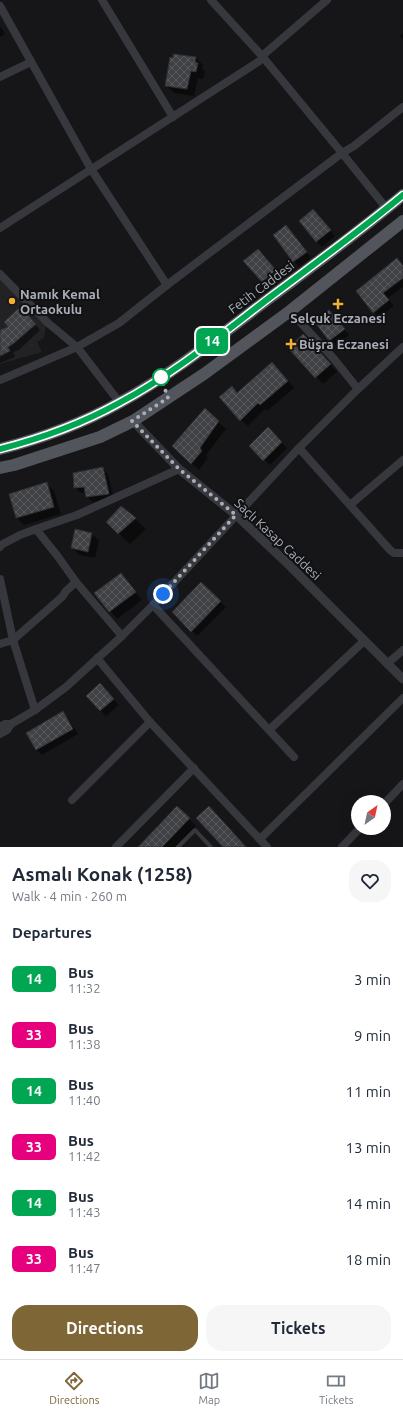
<!DOCTYPE html>
<html lang="en">
<head>
<meta charset="utf-8">
<style>
  :root { --surface:#fff; --page:#f6f6f7; --text:#1f2937; --muted:#747a83; --line:#e0e1e3; --accent:#7e6636 }
  body { margin:0; font-family:Ubuntu,sans-serif; background:var(--page); color:var(--text); height:100vh; display:flex; flex-direction:column; font-size:15px; white-space:nowrap }
  * { box-sizing:border-box; margin:0 }
  p { font-size:13px; color:var(--muted) }
  .icon { flex:none; width:22px; height:22px; fill:none; stroke:currentColor; stroke-width:2; stroke-linecap:round; stroke-linejoin:round }
  .map { position:relative; height:847px; overflow:hidden }
  .details { display:flex; flex-direction:column; background:var(--surface); flex:1 }
  .details>* { flex:none }
  .badge { padding:0 8px; border-radius:6px; font-size:14px; line-height:26px }
  .needle { width:26px; rotate:33deg }
  .buttons { position:absolute; left:351px; top:795px; display:grid; gap:8px }
  .buttons a { display:grid; place-items:center; width:40px; height:40px; border-radius:50%; background:var(--surface); box-shadow:0 4px 16px #0002; font-size:20px }
  .you { position:absolute; width:20px; height:20px; margin:-10px; border:3px solid #fff; border-radius:50%; background:#1a73e8; box-shadow:0 0 0 6px #1a73e833 }
  .map>.badge { position:absolute; translate:-50% -50%; box-shadow:0 0 0 2px #fff }
  h2 { padding:0 12px; font-size:15px; line-height:36px }
  .round { display:grid; place-items:center; flex:none; width:42px; height:42px; border-radius:16px; background:var(--page) }
  .headline { display:flex; align-items:center; justify-content:space-between; height:68px; padding:0 12px }
  h1 { font-size:19px; font-weight:700; line-height:30px }
  .primary-button { display:flex; gap:8px; margin-top:auto; padding:8px 12px }
  .primary-button a { flex:1; height:46px; border-radius:16px; background:var(--accent); color:#fff; font-size:16px; font-weight:700; line-height:46px; text-align:center }
  .primary-button a+a { background:var(--page); color:var(--text) }
  ul { padding:0; list-style:none }
  li { display:flex; align-items:center; gap:12px; height:56px; padding:0 12px }
  li div { flex:1 }
  li b { display:block; font-size:15px }
  li em { font-style:normal }
  li .badge { min-width:44px; font-weight:700; text-align:center }
  .dock { display:flex; justify-content:space-around; align-items:center; height:56px; border-top:1px solid var(--line); background:var(--surface); font-size:11px; color:var(--muted) }
  .dock a { display:grid; justify-items:center; gap:2px }
  .dock .selected { color:var(--accent) }
  .map>svg:first-child { display:block }
  .built { fill:#222225 }
  .shadow { fill:#0007 }
  .building { fill:url(#building-cross-hatch); stroke:#303034 }
  .lines { fill:none; stroke-linecap:round; stroke-linejoin:round }
  .service { stroke:#37383d; stroke-width:4 }
  .minor { stroke:#37383d; stroke-width:8 }
  .tertiary { stroke:#37383d; stroke-width:9 }
  .primary { stroke:#53555c; stroke-width:12 }
  .line-casing { stroke:#fff; stroke-width:9 }
  .line { stroke:#00a651; stroke-width:6 }
  .walk { stroke:#a8adb8; stroke-width:4; stroke-dasharray:0 7.2 }
  .poi-dot { fill:#f2b134; stroke:#111113; stroke-width:1.5 }
  .stop-dot { fill:#fff; stroke:#00a651; stroke-width:2 }
  .labels { text-anchor:middle; dominant-baseline:central; stroke-width:4; stroke-linejoin:round; paint-order:stroke }
  .street-label { font-size:13px; fill:#a8adb8; stroke:#111113 }
  .poi-label { font-size:13px; font-weight:bold; fill:#a8adb8; stroke:#111113; text-anchor:start }
</style>
</head>
<body>
<div class="map">
<svg width="403" height="847" viewBox="0 0 403 847">
  <defs>
    <pattern id="building-cross-hatch" width="8" height="8" patternUnits="userSpaceOnUse"><rect width="8" height="8" fill="#404145"/><path d="M0 0l8 8M0 8l8-8" fill="none" stroke="#595a5e"/></pattern>
  </defs>
  <rect width="100%" height="100%" fill="#161618"/>
  <path class="built" d="M0,277l46,48 -2,13 -7,4 5,10 -42,12z"/>
  <g class="shadow">
    <path d="M0,26l5,8 -5,3z"/>
    <path d="M403,33v7l-3,-4z"/>
    <path d="M174,55l22,3 7,7 -1,3 3,3 -2,8 -5,-1 -4,18 -20,-3 -8,-7z"/>
    <path d="M318,216l17,20 -13,11 -22,-26z"/>
    <path d="M286,226l25,32 -12,9 -25,-32z"/>
    <path d="M263,256l17,20 -12,11 -5,-6z"/>
    <path d="M397,259l6,7v21l-15,11 6,8 -15,11 -5,-5z"/>
    <path d="M20,308l20,22 -21,20 -6,2 2,5 -15,6v-32l10,-4z"/>
    <path d="M329,311l20,24 -14,11 -19,-25z"/>
    <path d="M310,342l27,30 -14,12 -34,-36z"/>
    <path d="M279,370l15,18 -27,23 -2,-2 -17,17 -7,-6 -4,-26z"/>
    <path d="M205,410l21,19 -20,26 2,3 -9,12 -19,-17z"/>
    <path d="M268,428l19,20 -17,17 -19,-19z"/>
    <path d="M102,468l6,6 6,25 -21,3 -6,-5 -1,-5 -5,1 -6,-5z"/>
    <path d="M46,483l8,8 7,23 -37,11 -7,-7z"/>
    <path d="M135,519l11,10 -16,15 -12,-11z"/>
    <path d="M76,530l16,4 7,7 -4,17 -16,-3 -7,-8z"/>
    <path d="M121,574l21,26 -25,19 -21,-26z"/>
    <path d="M201,583l25,24 -29,29 -24,-24z"/>
    <path d="M105,690l14,15 -13,11 -19,-20z"/>
    <path d="M62,713l6,5 10,16 -36,21 -6,-5 -9,-17z"/>
    <path d="M189,819l7,7 -20,21h-36z"/>
  </g>
  <g class="building">
    <path d="M173,54l23,3 -1,5 3,1 -2,9 -5,-1 -4,18 -22,-3 5,-29 3,1z"/>
    <path d="M313,209l18,21 -15,12 -17,-21z"/>
    <path d="M286,225l21,27 -14,10 -20,-27z"/>
    <path d="M258,249l18,21 -14,12 -19,-21z"/>
    <path d="M397,258l6,8v12l-20,15 6,7 -16,13 -17,-22z"/>
    <path d="M20,307l16,17 -23,20 -5,3 2,4 -10,5v-26l8,-3 -4,-5z"/>
    <path d="M329,310l16,19 -16,12 -15,-20z"/>
    <path d="M303,334l28,30 -16,14 -27,-30z"/>
    <path d="M272,362l16,19 -28,24 -2,-2 -18,18 -21,-24 13,-11 5,7z"/>
    <path d="M205,408l14,13 -19,27 2,3 -11,13 -19,-18z"/>
    <path d="M268,427l14,15 -19,19 -14,-15z"/>
    <path d="M103,467l6,27 -23,3 -2,-10 -10,1 -1,-15z"/>
    <path d="M47,482l7,25 -38,11 -7,-24z"/>
    <path d="M121,506l15,12 -18,16 -12,-12z"/>
    <path d="M75,529l17,4 -4,19 -17,-4z"/>
    <path d="M121,573l15,19 -27,20 -15,-19z"/>
    <path d="M201,582l20,19 -30,31 -19,-20z"/>
    <path d="M100,683l14,16 -14,12 -14,-15z"/>
    <path d="M63,711l10,18 -37,21 -10,-17z"/>
    <path d="M177,806l13,12 -28,29h-24z"/>
    <path d="M209,806l37,41h-23l-27,-29z"/>
  </g>
  <g class="lines">
    <path class="service" d="M178,847l17,-17 16,17"/>
    <g class="minor">
      <path d="M102,0l71,117"/>
      <path d="M211,0l51,56 80,97 45,56"/>
      <path d="M0,6l91,163 76,116"/>
      <path d="M262,56l65,-56"/>
      <path d="M0,77l31,-15"/>
      <path d="M0,228l264,-170"/>
      <path d="M0,274l48,49 29,24 43,56"/>
      <path d="M290,311l44,48 24,30"/>
      <path d="M0,380l77,-33 42,-24 48,-38 175,-132 12,-7 49,-39"/>
      <path d="M299,448l91,102 4,3h9"/>
      <path d="M350,505l53,-45"/>
      <path d="M36,529l41,-14 102,-46"/>
      <path d="M0,547l1,-2 19,-10 16,-6 23,29 17,24 46,54"/>
      <path d="M0,579l13,61 22,70"/>
      <path d="M153,605l141,152"/>
      <path d="M0,644l13,-4 49,-43 4,-6 10,-9"/>
      <path d="M97,658l53,64 117,125"/>
      <path d="M387,664l16,-14"/>
      <path d="M0,727l5,-3h6l24,-14 31,-23 56,-51 31,-31 146,-157 59,-59 45,-42"/>
      <path d="M269,730l95,-89"/>
      <path d="M0,734l7,-4 4,-6"/>
      <path d="M72,800l78,-78"/>
      <path d="M384,804l19,-20"/>
      <path d="M260,839l143,-141"/>
      <path d="M116,847l78,-79"/>
      <path d="M342,847l18,-19"/>
    </g>
    <path class="tertiary" d="M133,421l46,48 57,46 52,49 115,115"/>
    <g class="primary">
      <path d="M0,449c39,-10 83,-26 119,-46 54,-29 103,-69 152,-106 44,-33 89,-66 132,-102"/>
      <path d="M0,468l14,-3 86,-28 33,-16 71,-47 86,-63 113,-90"/>
    </g>
  </g>
  <g class="lines">
    <g class="line-casing">
      <path id="line" d="M0,449c39,-10 83,-26 119,-46 55,-29 104,-70 154,-108 44,-33 88,-65 130,-100"/>
    </g>
    <use href="#line" class="line"/>
    <path class="walk" d="M161,377l7,21 -36,23 47,48 57,46 -73,79"/>
  </g>
  <g class="poi-dot">
    <circle cx="12" cy="301" r="4"/>
    <path d="M336 298h4v4h4v4h-4v4h-4v-4h-4v-4h4z"/>
    <path d="M289 338h4v4h4v4h-4v4h-4v-4h-4v-4h4z"/>
  </g>
  <circle class="stop-dot" cx="161" cy="377" r="8"/>
  <g class="labels">
    <g class="street-label">
      <text transform="translate(261 287) rotate(-37)">Fetih Caddesi</text>
      <text transform="translate(278 539) rotate(43)">Saçlı Kasap Caddesi</text>
    </g>
    <g class="poi-label">
      <text x="20" y="294">Namık Kemal<tspan x="20" dy="15">Ortaokulu</tspan></text>
      <text x="338" y="318" text-anchor="middle">Selçuk Eczanesi</text>
      <text x="299" y="344">Büşra Eczanesi</text>
    </g>
  </g>
</svg>
<div class="buttons">
<a><svg class="needle" viewBox="-14 -14 28 28"><path d="M0-13l5 13h-10z" fill="#e53935"/><path d="M0 13l5-13h-10z" fill="#747a83"/></svg></a>
</div>
<div class="you" style="left:163px;top:594px"></div>
<b class="badge" style="left:212px;top:341px;background:#00a651;color:#fff">14</b>
</div>
<section class="details">
<div class="headline"><div><h1>Asmalı Konak (1258)</h1><p>Walk · 4 min · 260 m</p></div><a class="round"><svg class="icon" aria-label="heart" viewBox="0 0 24 24"><path d="M12 20l-8-8c-3-5 5-10 8-4 3-6 11-1 8 4z"/></svg></a></div>
<h2>Departures</h2>
<ul>
<li><span class="badge" style="background:#00a651;color:#fff">14</span><div><b>Bus</b><p>11:32</p></div><em>3 min</em></li>
<li><span class="badge" style="background:#e6007e;color:#fff">33</span><div><b>Bus</b><p>11:38</p></div><em>9 min</em></li>
<li><span class="badge" style="background:#00a651;color:#fff">14</span><div><b>Bus</b><p>11:40</p></div><em>11 min</em></li>
<li><span class="badge" style="background:#e6007e;color:#fff">33</span><div><b>Bus</b><p>11:42</p></div><em>13 min</em></li>
<li><span class="badge" style="background:#00a651;color:#fff">14</span><div><b>Bus</b><p>11:43</p></div><em>14 min</em></li>
<li><span class="badge" style="background:#e6007e;color:#fff">33</span><div><b>Bus</b><p>11:47</p></div><em>18 min</em></li>
</ul>
<div class="primary-button"><a>Directions</a><a>Tickets</a></div>
</section>
<nav class="dock">
<a class="selected"><svg class="icon" aria-label="directions" viewBox="0 0 24 24"><path d="M12 3l9 9-9 9-9-9zM9 14v-3h6M13 9l2 2-2 2"/></svg>Directions</a>
<a><svg class="icon" aria-label="map" viewBox="0 0 24 24"><path d="M3 6l6-2 6 2 6-2v14l-6 2-6-2-6 2zM9 4v14M15 6v14"/></svg>Map</a>
<a><svg class="icon" aria-label="tickets" viewBox="0 0 24 24"><path d="M3 7h18v10H3zM15 7v10"/></svg>Tickets</a>
</nav>
</body>
</html>
